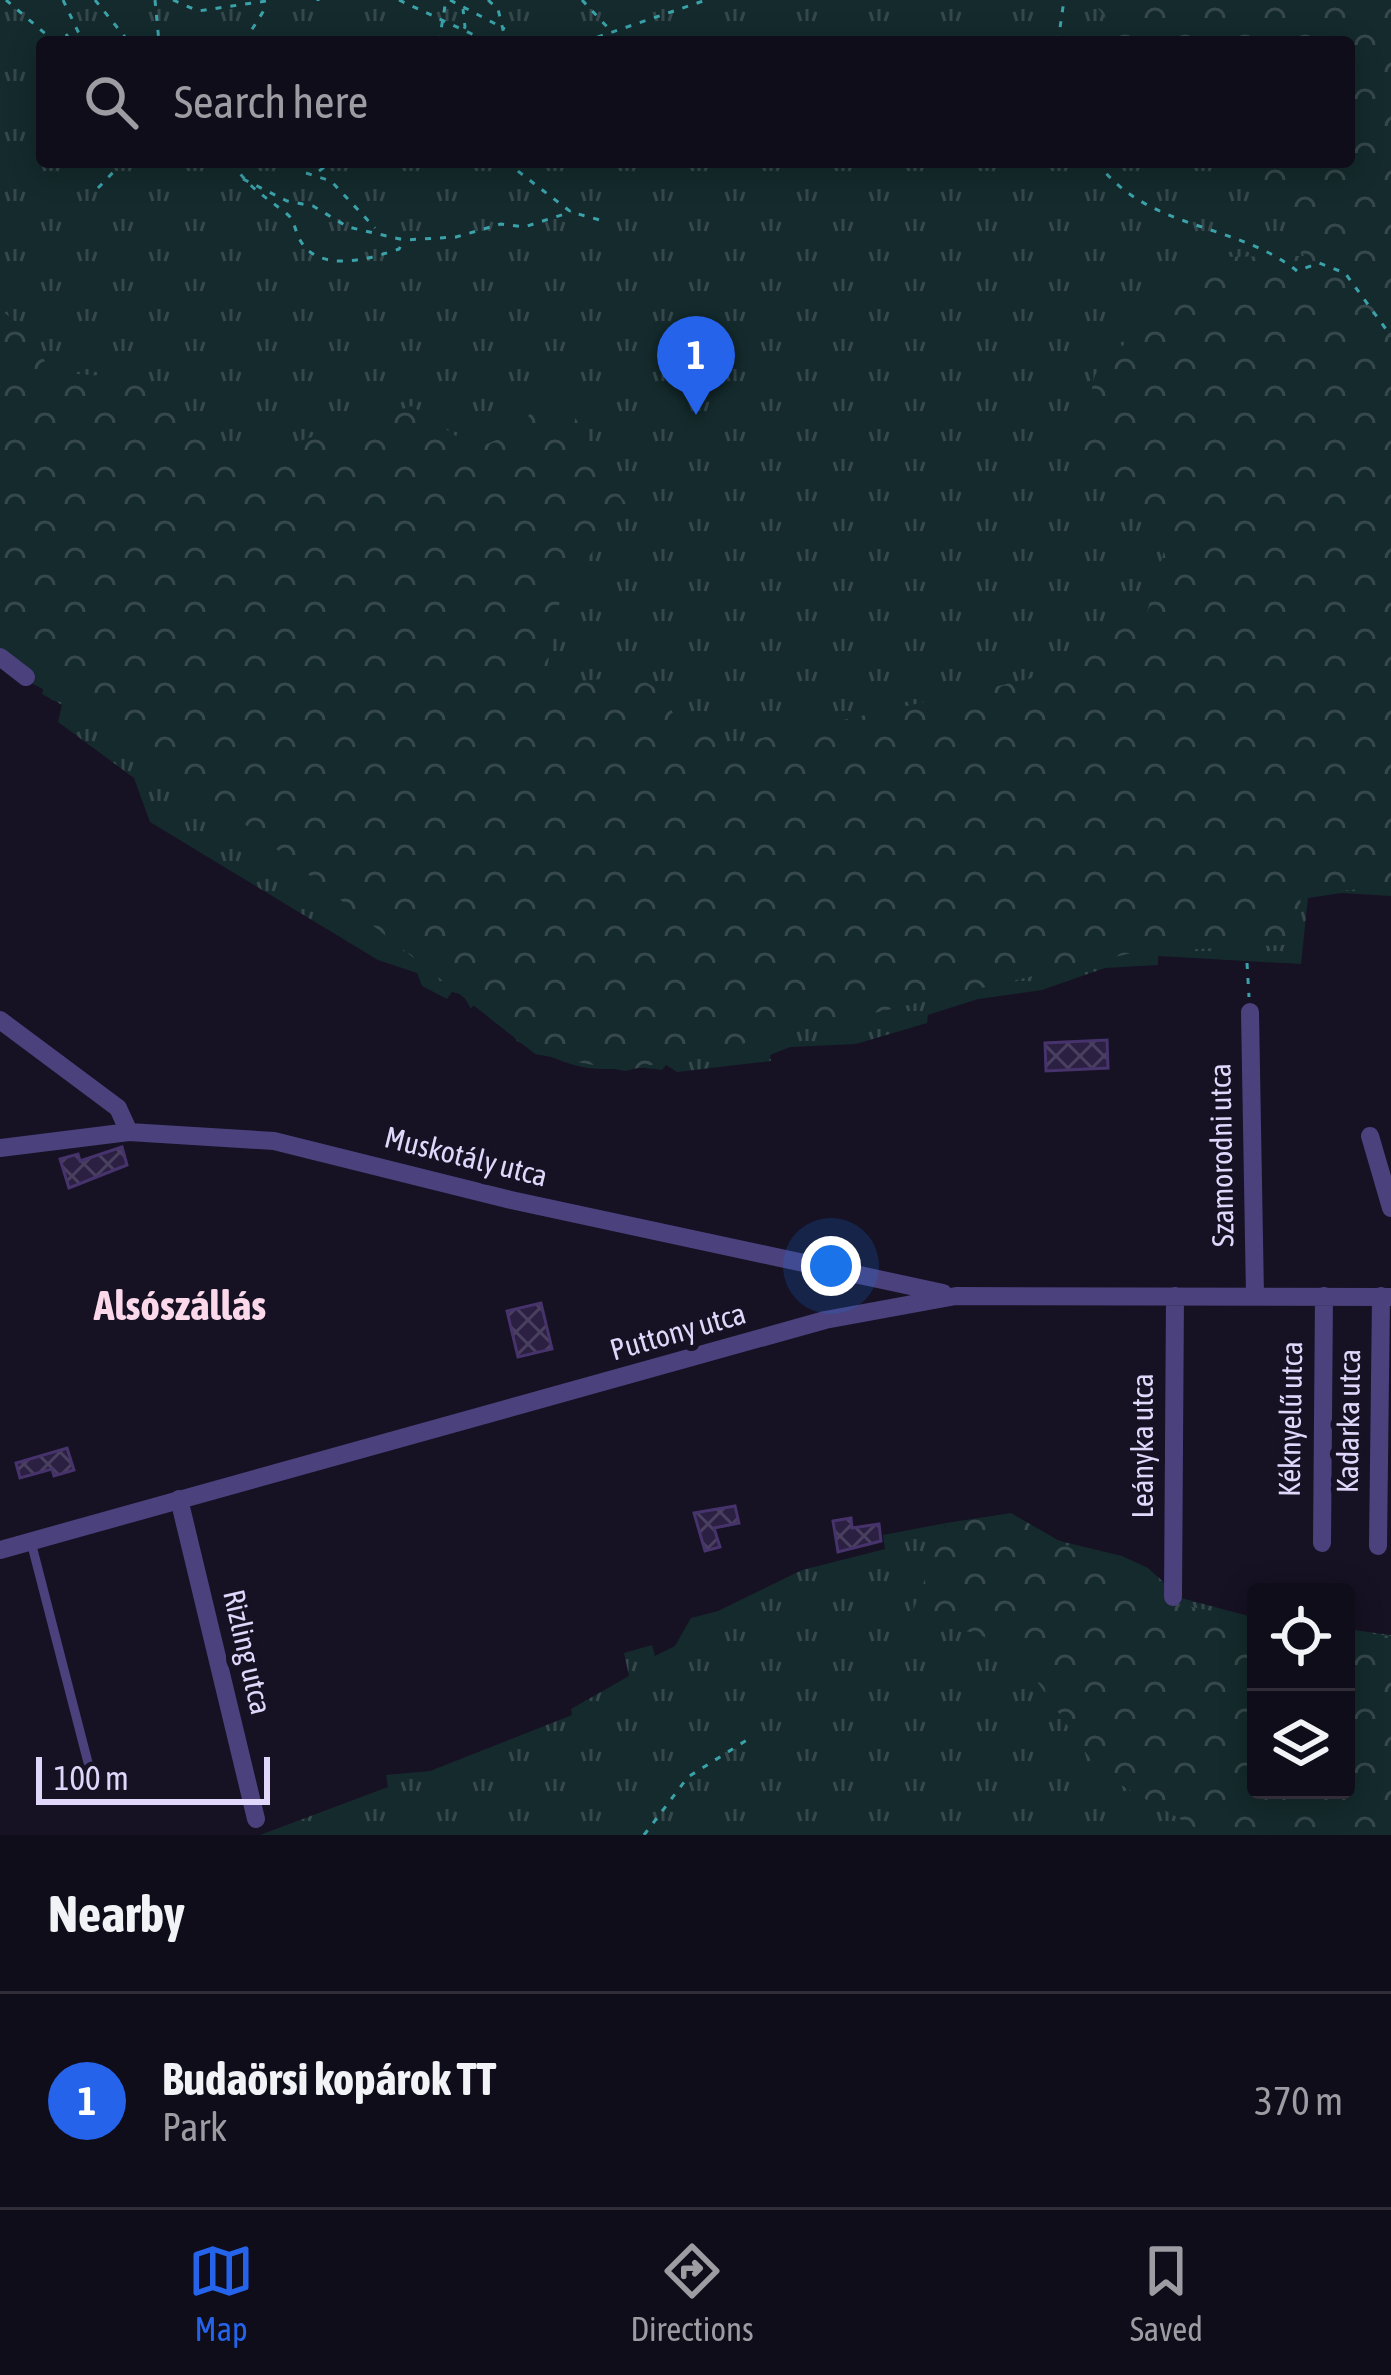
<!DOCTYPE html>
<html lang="en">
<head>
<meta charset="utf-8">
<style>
  :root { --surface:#100d1a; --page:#191623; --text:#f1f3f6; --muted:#9c9ca2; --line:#302d39; --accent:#2563eb }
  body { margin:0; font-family:"Asap Condensed",sans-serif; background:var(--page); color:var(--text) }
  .controls { position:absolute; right:36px; bottom:36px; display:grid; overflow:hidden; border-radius:12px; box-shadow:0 6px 30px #0003 }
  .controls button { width:108px; height:108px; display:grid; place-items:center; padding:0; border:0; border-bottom:3px solid var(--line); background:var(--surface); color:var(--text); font:60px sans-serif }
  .scale { position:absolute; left:36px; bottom:30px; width:234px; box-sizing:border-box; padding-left:12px; border:6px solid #e0d7fb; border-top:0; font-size:33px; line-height:42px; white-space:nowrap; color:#e0d7fb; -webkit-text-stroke:9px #161123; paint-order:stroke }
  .you { position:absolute; left:831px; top:1266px; width:42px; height:42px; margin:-30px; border:9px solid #fff; border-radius:50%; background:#1a73e8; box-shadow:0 0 0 18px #1a73e833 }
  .badge { display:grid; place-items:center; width:78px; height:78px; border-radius:50%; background:var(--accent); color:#fff; font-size:39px; font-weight:700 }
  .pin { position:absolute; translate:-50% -99px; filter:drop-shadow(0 3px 6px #0008) }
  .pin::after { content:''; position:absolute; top:63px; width:42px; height:36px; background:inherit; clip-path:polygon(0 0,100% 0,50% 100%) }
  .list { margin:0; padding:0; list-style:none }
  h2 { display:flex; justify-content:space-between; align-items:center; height:156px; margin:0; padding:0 48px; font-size:51px }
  h2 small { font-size:39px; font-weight:400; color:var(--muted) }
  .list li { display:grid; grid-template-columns:78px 1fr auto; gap:36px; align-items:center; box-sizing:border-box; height:216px; padding:0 48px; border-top:3px solid var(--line) }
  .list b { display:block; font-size:45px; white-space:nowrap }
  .list p { margin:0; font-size:39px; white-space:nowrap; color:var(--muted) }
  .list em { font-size:39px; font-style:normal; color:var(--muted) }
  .icon { flex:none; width:66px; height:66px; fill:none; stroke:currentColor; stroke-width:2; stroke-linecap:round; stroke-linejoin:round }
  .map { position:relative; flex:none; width:1391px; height:1835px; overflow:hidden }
  .search { position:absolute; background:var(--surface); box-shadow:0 6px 30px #0003; left:36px; right:36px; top:36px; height:132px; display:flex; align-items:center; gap:30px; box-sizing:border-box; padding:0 42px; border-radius:12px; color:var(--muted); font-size:45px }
  .sheet { height:372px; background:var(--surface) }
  nav { display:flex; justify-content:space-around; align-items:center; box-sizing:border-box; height:168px; border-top:3px solid var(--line); background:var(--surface); font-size:33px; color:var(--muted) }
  nav a { display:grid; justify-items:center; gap:6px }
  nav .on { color:var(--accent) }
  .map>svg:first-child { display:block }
  .grass { fill:url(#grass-tufts); fill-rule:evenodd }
  .forest { fill:url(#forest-crowns) }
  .building { fill:url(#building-cross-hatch); stroke:#46336c; stroke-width:3 }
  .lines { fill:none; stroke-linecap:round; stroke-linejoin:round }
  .path { stroke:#3ba2aa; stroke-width:3; stroke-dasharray:6 9; stroke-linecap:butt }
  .service { stroke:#4b417d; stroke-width:9 }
  .minor { stroke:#4b417d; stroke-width:18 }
  .labels { text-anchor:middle; stroke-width:12; stroke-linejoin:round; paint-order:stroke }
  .street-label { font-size:30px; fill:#e0d7fb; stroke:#161123 }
  .district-label { font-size:42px; font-weight:bold; fill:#fbd9ea; stroke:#161123 }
</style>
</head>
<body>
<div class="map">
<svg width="1391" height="1835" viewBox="0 0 1391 1835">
  <defs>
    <pattern id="grass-tufts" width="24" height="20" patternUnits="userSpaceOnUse" patternTransform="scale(3)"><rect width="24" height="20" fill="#142a2c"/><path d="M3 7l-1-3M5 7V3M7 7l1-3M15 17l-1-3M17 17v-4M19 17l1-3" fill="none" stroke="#36484c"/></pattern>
    <pattern id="forest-crowns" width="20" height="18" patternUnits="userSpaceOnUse" patternTransform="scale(3)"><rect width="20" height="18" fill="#142a2c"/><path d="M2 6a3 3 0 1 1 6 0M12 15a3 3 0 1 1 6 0" fill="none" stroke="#36484c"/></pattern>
    <pattern id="building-cross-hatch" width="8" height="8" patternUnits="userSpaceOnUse" patternTransform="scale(3)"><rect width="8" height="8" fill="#2b1f42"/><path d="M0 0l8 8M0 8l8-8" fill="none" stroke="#493f5e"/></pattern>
  </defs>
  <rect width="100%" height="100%" fill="#161123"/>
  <!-- grass -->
  <path class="grass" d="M 0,0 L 1391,0 L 1391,896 L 1342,893 L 1308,898 L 1301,964 L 1158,956 L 1158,965 L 1105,968 L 1042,990 L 978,999 L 928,1015 L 927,1023 L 856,1044 L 790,1047 L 770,1055 L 771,1061 L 677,1072 L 666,1065 L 662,1070 C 640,1066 624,1069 602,1069 C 571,1069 544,1053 516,1041 L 514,1031 L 475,1003 L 471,1009 L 463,995 L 452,992 L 447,999 L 422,986 L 417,973 L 378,960 L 150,822 L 134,778 L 58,722 L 62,705 L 42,694 L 43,689 L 0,668 ZM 42,42 L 1349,42 L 1349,162 L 42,162 Z
    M 946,1523 L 944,1527 L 1039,1536 L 1122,1556 L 1148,1568 L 1181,1598 L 1256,1618 L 1256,1790 L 1346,1790 L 1346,1629 L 1391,1635 L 1391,1835 L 260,1835 L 388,1787 L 386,1775 L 430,1771 L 572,1715 L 571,1709 L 629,1676 L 624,1653 L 652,1645 L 655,1656 L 675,1646 L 691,1618 L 718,1611 L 802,1570 L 885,1549 L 883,1535 Z"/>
  <!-- forest -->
  <path class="forest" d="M 1092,0 L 1391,0 L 1391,886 L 1300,895 L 1303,944 L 1136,952 L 625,1071 L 535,1054 L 0,630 L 0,309 L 24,329 L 52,372 L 129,378 L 225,452 L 244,458 L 412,406 L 475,449 L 501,438 L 557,392 C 586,427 598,468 627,504 L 561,595 L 546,673 L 579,681 L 636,676 L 662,692 L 676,719 L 725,746 L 1029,679 L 1146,616 L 1170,529 L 1077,455 L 1095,375 L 1206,257 L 1304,256 L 1251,162 L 1349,162 L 1349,42 L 1123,42 Z
    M 1011,1513 L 1163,1601 L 1256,1620 L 1256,1790 L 1346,1790 L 1346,1631 L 1391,1636 L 1391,1824 L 1362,1835 L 1208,1835 L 1100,1773 L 1021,1658 L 979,1634 L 910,1619 L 946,1523 Z"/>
  <!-- building -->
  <path class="building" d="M 1107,1040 L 1108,1068 L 1046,1071 L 1045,1043 Z
    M 122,1147 L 127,1165 L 69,1188 L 60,1159 L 78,1154 L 80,1161 Z
    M 541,1303 L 552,1349 L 518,1357 L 507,1311 Z
    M 67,1448 L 74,1470 L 54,1476 L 52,1469 L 20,1478 L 16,1463 Z
    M 735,1506 L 739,1523 L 714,1528 L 720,1547 L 705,1551 L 694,1513 Z
    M 851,1518 L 852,1528 L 879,1524 L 881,1541 L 838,1552 L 833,1521 Z"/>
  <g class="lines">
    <!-- path -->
    <path class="path" d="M 6,0 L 55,42
      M 63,0 L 83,42
      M 95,0 L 129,42
      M 155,0 L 159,42
      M 173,0 L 198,11 L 273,0
      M 399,0 L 489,42
      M 450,0 L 505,29
      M 488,0 L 498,9 L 506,42
      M 582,0 L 611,31
      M 318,1 L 318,0
      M 66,34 L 71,42
      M 244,42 L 268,4
      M 439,42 L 446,0
      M 457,42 L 465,27 L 463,9
      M 583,42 L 706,0
      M 1058,42 L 1064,0
      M 232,162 C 248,188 265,196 287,214 C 295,220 295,232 300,240 C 319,274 370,259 399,249 L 404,240
      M 348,162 L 349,163
      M 506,162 L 571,212 L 600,220
      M 1097,162 C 1147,231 1236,222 1297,271 L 1319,263 L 1345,273 L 1391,336
      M 319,171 L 332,162
      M 306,173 L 331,181 L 375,228
      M 243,179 L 287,201 L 313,206 L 348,227 L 404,240 L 456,237 L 501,224 L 524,227 L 571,212
      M 98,188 L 123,162
      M 1247,963 L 1249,997
      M 644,1835 L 688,1777 L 750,1738"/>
    <!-- service -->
    <path class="service" d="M 31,1542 L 92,1778"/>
    <!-- minor -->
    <path class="minor" d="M 0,657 L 26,677
      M 1250,1012 L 1255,1296
      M 0,1020 L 118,1108 L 129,1132
      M 1370,1136 L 1391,1208
      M 0,1148 L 129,1132 L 274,1141 L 511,1200 L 943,1293
      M 179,1499 L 256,1819
      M 1322,1543 L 1324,1296
      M 1378,1546 L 1381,1296
      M 0,1550 L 825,1320 L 956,1296 L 1391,1297
      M 1173,1597 L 1175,1296"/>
  </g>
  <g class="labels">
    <!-- street labels -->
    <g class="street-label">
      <text transform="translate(1222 1155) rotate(-91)" y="10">Szamorodni utca</text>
      <text transform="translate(466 1157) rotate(14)" y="10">Muskotály utca</text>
      <text transform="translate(678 1332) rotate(-16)" y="10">Puttony utca</text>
      <text transform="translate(1291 1419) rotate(-89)" y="10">Kéknyelű utca</text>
      <text transform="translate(1349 1421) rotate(-89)" y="10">Kadarka utca</text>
      <text transform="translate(1143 1446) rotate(-90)" y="10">Leányka utca</text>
      <text transform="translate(247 1652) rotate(77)" y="10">Rizling utca</text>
    </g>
    <!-- district labels -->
    <g class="district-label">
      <text x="180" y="1320">Alsószállás</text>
    </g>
  </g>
</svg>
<div class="controls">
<button><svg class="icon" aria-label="locate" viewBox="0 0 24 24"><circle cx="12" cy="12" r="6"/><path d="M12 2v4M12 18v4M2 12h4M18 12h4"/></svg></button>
<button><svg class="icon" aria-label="layers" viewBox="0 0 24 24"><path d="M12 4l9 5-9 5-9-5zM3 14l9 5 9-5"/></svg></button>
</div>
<div class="scale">100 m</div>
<div class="you"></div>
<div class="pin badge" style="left:696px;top:415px">1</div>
<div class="search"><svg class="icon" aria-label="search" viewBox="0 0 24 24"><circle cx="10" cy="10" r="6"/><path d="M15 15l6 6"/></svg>Search here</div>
</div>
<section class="sheet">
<h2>Nearby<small></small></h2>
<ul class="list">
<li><span class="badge">1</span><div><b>Budaörsi kopárok TT</b><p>Park</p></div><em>370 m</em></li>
</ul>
</section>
<nav>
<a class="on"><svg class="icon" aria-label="map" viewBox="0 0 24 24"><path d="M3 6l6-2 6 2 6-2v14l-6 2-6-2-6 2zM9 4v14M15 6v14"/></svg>Map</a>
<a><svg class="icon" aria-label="directions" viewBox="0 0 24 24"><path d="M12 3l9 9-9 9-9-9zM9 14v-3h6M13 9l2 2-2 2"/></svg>Directions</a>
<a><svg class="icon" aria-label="saved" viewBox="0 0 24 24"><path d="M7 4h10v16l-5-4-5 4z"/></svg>Saved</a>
</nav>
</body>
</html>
